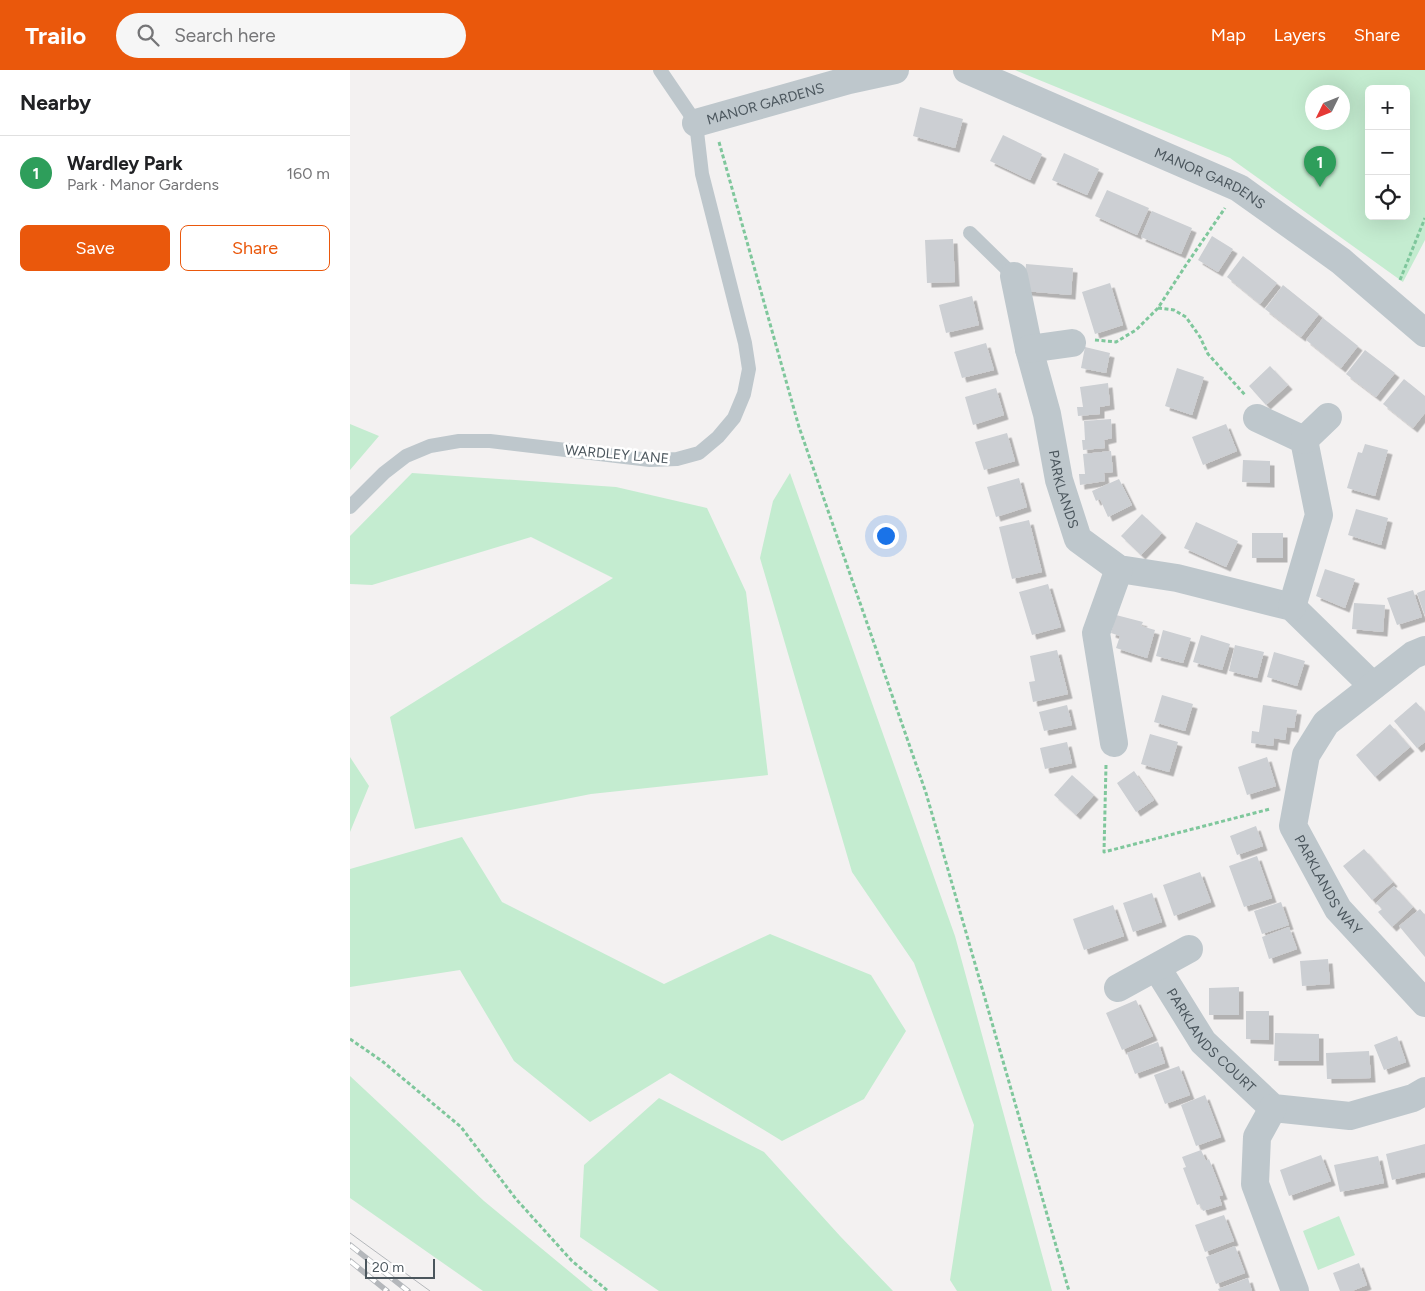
<!DOCTYPE html>
<html lang="en">
<head>
<meta charset="utf-8">
<style>
  :root { --surface:#fff; --page:#f6f6f6; --text:#202124; --muted:#757577; --line:#e0e0e0; --accent:#ea580c }
  body { margin:0; font-family:Figtree,sans-serif; background:var(--page); color:var(--text) }
  .controls { position:absolute; right:15px; top:15px; display:grid; overflow:hidden; border-radius:8px; box-shadow:0 5px 20px #0002 }
  .controls button { width:45px; height:45px; display:grid; place-items:center; padding:0; border:0; border-bottom:1px solid var(--line); background:var(--surface); color:var(--text); font:25px sans-serif }
  .compass { position:absolute; left:955px; top:15px; width:45px; height:45px; border-radius:50%; background:var(--surface); box-shadow:0 5px 20px #0002; rotate:227deg }
  .scale { position:absolute; left:15px; bottom:12px; width:70px; box-sizing:border-box; padding-left:5px; border:2px solid #4b565d; border-top:0; font-size:14px; line-height:18px; white-space:nowrap; color:#4b565d; -webkit-text-stroke:4px #fff; paint-order:stroke }
  .you { position:absolute; left:535px; top:465px; width:18px; height:18px; margin:-12px; border:4px solid #fff; border-radius:50%; background:#1a73e8; box-shadow:0 0 0 8px #1a73e833 }
  .badge { display:grid; place-items:center; width:32px; height:32px; border-radius:50%; background:var(--accent); color:#fff; font-size:16px; font-weight:700 }
  .pin { position:absolute; translate:-50% -41px; filter:drop-shadow(0 1px 2px #0008) }
  .pin::after { content:''; position:absolute; top:26px; width:18px; height:15px; background:inherit; clip-path:polygon(0 0,100% 0,50% 100%) }
  .list { margin:0; padding:0; list-style:none }
  h2 { display:flex; justify-content:space-between; align-items:center; height:65px; margin:0; padding:0 20px; font-size:21px }
  h2 small { font-size:16px; font-weight:400; color:var(--muted) }
  .list li { display:grid; grid-template-columns:32px 1fr auto; gap:15px; align-items:center; box-sizing:border-box; height:75px; padding:0 20px; border-top:1px solid var(--line) }
  .list b { display:block; font-size:19px; white-space:nowrap }
  .list p { margin:0; font-size:16px; white-space:nowrap; color:var(--muted) }
  .list em { font-size:16px; font-style:normal; color:var(--muted) }
  .actions { display:flex; gap:10px; padding:15px 20px }
  .actions a { flex:1; padding:11px 0; border:1px solid var(--accent); border-radius:8px; text-align:center; font-size:18px; color:var(--accent) }
  .actions .main { background:var(--accent); color:#fff }
  .icon { flex:none; width:28px; height:28px; fill:none; stroke:currentColor; stroke-width:2; stroke-linecap:round; stroke-linejoin:round }
  .map { position:relative; flex:none; width:1075px; height:1221px; overflow:hidden }
  header { display:flex; align-items:center; gap:30px; box-sizing:border-box; height:70px; padding:0 25px; background:var(--accent); color:#fff }
  header strong { font-size:24px }
  nav { display:flex; gap:28px; margin-inline-start:auto; font-size:18px }
  .search { width:350px; height:45px; background:var(--page); display:flex; align-items:center; gap:12px; box-sizing:border-box; padding:0 18px; border-radius:28px; color:var(--muted); font-size:19px }
  main { display:flex }
  aside { flex:1; background:var(--surface) }
  .map>svg:first-child { display:block }
  .green { fill:#c4ecd0; fill-rule:evenodd }
  .building { fill:#cccfd3; filter:url(#shadow) }
  .lines { fill:none; stroke-linecap:round; stroke-linejoin:round }
  .path { stroke:#7fc79c; stroke-width:3; stroke-dasharray:4 2.5; stroke-linecap:butt }
  .lane { stroke:#bec7cc; stroke-width:14 }
  .street { stroke:#bec7cc; stroke-width:28 }
  .tram { stroke:#b4b7bb; stroke-width:1 }
  .rail-casing { stroke:#b4b7bb; stroke-width:5.5 }
  .rail { stroke:#fff; stroke-width:4; stroke-dasharray:11; stroke-linecap:butt }
  .labels { text-anchor:middle; stroke-width:5; stroke-linejoin:round; paint-order:stroke }
  .street-label { font-size:14px; fill:#4b565d; stroke:#fff }
</style>
</head>
<body>
<header>
<strong>Trailo</strong>
<div class="search"><svg class="icon" aria-label="search" viewBox="0 0 24 24"><circle cx="10" cy="10" r="6"/><path d="M15 15l6 6"/></svg>Search here</div>
<nav><a>Map</a><a>Layers</a><a>Share</a></nav>
</header>
<main>
<aside>
<h2>Nearby<small></small></h2>
<ul class="list">
<li><span class="badge" style="background:#2e9e5b">1</span><div><b>Wardley Park</b><p>Park · Manor Gardens</p></div><em>160 m</em></li>
</ul>
<div class="actions"><a class="main">Save</a><a>Share</a></div>
</aside>
<div class="map">
<svg width="1075" height="1221" viewBox="0 0 1075 1221">
  <defs>
    <filter id="shadow"><feDropShadow dx="4.5" dy="4.5" stdDeviation="0" flood-color="#0004"/></filter>
  </defs>
  <rect width="100%" height="100%" fill="#f3f1f1"/>
  <!-- green -->
  <path class="green" d="M 665,0 L 1075,0 L 1075,170 L 1053,212 L 880,88 ZM 1019,19 L 1056,19 L 1056,146 L 1019,146 ZM 962,22 L 992,22 L 992,52 L 962,52 Z
    M 0,354 L 29,366 L 0,400 Z
    M 62,403 L 266,417 L 357,438 L 396,522 L 418,705 L 241,724 L 65,759 L 40,647 L 263,508 L 181,467 L 22,515 L 0,514 L 0,466 Z
    M 440,403 L 605,866 L 702,1221 L 607,1221 L 600,1210 L 624,1055 L 564,893 L 502,802 L 410,488 L 423,431 Z
    M 0,687 L 19,716 L 0,762 Z
    M 112,767 L 152,832 L 314,914 L 420,864 L 521,905 L 556,961 L 514,1029 L 432,1071 L 320,1003 L 240,1052 L 164,991 L 110,900 L 0,917 L 0,799 Z
    M 0,1006 L 134,1131 L 243,1221 L 133,1221 L 0,1128 Z
    M 309,1028 L 414,1082 L 490,1166 L 543,1221 L 309,1221 L 230,1167 L 234,1095 Z
    M 989,1146 L 1005,1185 L 968,1200 L 953,1161 Z"/>
  <!-- building -->
  <path class="building" d="M 570,37 L 613,49 L 605,78 L 563,66 Z
    M 653,65 L 692,84 L 680,110 L 640,91 Z
    M 714,83 L 749,99 L 737,125 L 702,110 Z
    M 757,120 L 799,138 L 787,165 L 745,146 Z
    M 802,141 L 842,158 L 831,184 L 791,167 Z
    M 862,166 L 883,179 L 868,202 L 848,190 Z
    M 603,169 L 605,212 L 577,213 L 575,170 Z
    M 893,186 L 927,213 L 910,234 L 877,207 Z
    M 676,194 L 723,198 L 721,225 L 674,221 Z
    M 760,213 L 773,255 L 745,264 L 732,222 Z
    M 933,215 L 969,244 L 951,267 L 915,239 Z
    M 622,226 L 629,255 L 596,263 L 589,235 Z
    M 973,248 L 1008,276 L 991,298 L 956,270 Z
    M 636,273 L 644,300 L 612,308 L 604,282 Z
    M 735,277 L 760,283 L 756,303 L 731,298 Z
    M 1015,280 L 1045,303 L 1026,327 L 996,304 Z
    M 920,296 L 938,315 L 916,335 L 899,316 Z
    M 827,298 L 854,307 L 842,345 L 815,336 Z
    M 1054,309 L 1075,326 L 1075,343 L 1063,358 L 1033,334 Z
    M 758,313 L 760,335 L 750,337 L 750,344 L 728,346 L 727,337 L 733,337 L 730,317 Z
    M 646,318 L 654,345 L 623,355 L 615,327 Z
    M 761,349 L 762,368 L 754,370 L 755,378 L 733,380 L 732,370 L 735,370 L 734,351 Z
    M 876,354 L 887,381 L 853,395 L 842,367 Z
    M 657,363 L 665,391 L 634,400 L 625,372 Z
    M 1015,374 L 1038,380 L 1025,426 L 997,418 L 1008,382 L 1012,383 Z
    M 761,381 L 763,402 L 754,403 L 755,411 L 730,415 L 729,404 L 735,404 L 733,384 Z
    M 893,390 L 920,391 L 920,413 L 892,412 Z
    M 669,408 L 677,437 L 646,447 L 637,417 Z
    M 769,409 L 782,435 L 758,447 L 750,429 L 746,431 L 742,421 Z
    M 1006,439 L 1038,448 L 1031,475 L 998,465 Z
    M 792,444 L 812,463 L 791,485 L 771,466 Z
    M 679,450 L 692,502 L 662,509 L 649,457 Z
    M 846,452 L 888,471 L 876,497 L 834,478 Z
    M 902,463 L 933,463 L 933,488 L 902,488 Z
    M 975,499 L 1005,509 L 995,538 L 966,526 Z
    M 698,514 L 711,557 L 682,565 L 669,522 Z
    M 1063,520 L 1072,547 L 1047,555 L 1037,528 Z
    M 1075,520 L 1075,546 L 1067,523 Z
    M 1004,533 L 1035,535 L 1033,562 L 1002,559 Z
    M 766,545 L 793,552 L 791,556 L 805,560 L 797,588 L 766,578 L 770,566 L 761,563 Z
    M 813,560 L 841,568 L 833,593 L 806,586 Z
    M 851,565 L 880,574 L 872,600 L 843,592 Z
    M 885,575 L 914,582 L 907,608 L 879,601 Z
    M 707,580 L 718,624 L 683,632 L 679,612 L 685,611 L 680,586 Z
    M 924,582 L 955,591 L 947,616 L 917,607 Z
    M 812,625 L 843,634 L 835,661 L 804,652 Z
    M 1066,632 L 1075,642 L 1075,672 L 1067,678 L 1044,651 Z
    M 717,635 L 722,655 L 694,661 L 689,642 Z
    M 913,635 L 947,640 L 944,658 L 937,657 L 935,670 L 924,668 L 923,676 L 901,673 L 902,661 L 909,662 Z
    M 1040,654 L 1060,677 L 1025,707 L 1006,685 Z
    M 800,664 L 828,672 L 819,702 L 791,694 Z
    M 717,672 L 722,693 L 695,699 L 690,678 Z
    M 917,687 L 926,716 L 897,725 L 888,697 Z
    M 784,701 L 804,730 L 786,742 L 767,713 Z
    M 722,705 L 744,725 L 726,745 L 704,725 Z
    M 906,756 L 913,776 L 887,785 L 880,766 Z
    M 1014,779 L 1043,812 L 1022,830 L 993,796 Z
    M 907,786 L 922,828 L 894,837 L 879,796 Z
    M 850,802 L 861,832 L 824,846 L 813,815 Z
    M 1044,816 L 1063,837 L 1042,857 L 1028,842 L 1032,839 L 1026,833 Z
    M 802,823 L 812,852 L 783,862 L 773,833 Z
    M 931,832 L 939,855 L 912,864 L 904,841 Z
    M 763,835 L 774,866 L 734,880 L 723,849 Z
    M 1070,839 L 1075,845 L 1075,887 L 1049,856 Z
    M 939,857 L 947,879 L 919,889 L 912,867 Z
    M 978,889 L 980,914 L 952,916 L 950,891 Z
    M 889,917 L 889,945 L 859,945 L 859,918 Z
    M 786,930 L 803,966 L 772,980 L 756,943 Z
    M 896,941 L 919,941 L 919,970 L 896,969 Z
    M 925,963 L 969,964 L 969,991 L 924,991 Z
    M 1047,966 L 1056,992 L 1034,1000 L 1024,975 Z
    M 808,972 L 815,993 L 785,1004 L 777,983 Z
    M 1019,981 L 1021,1008 L 977,1009 L 976,983 Z
    M 829,996 L 840,1025 L 815,1034 L 804,1005 Z
    M 855,1025 L 871,1067 L 846,1076 L 831,1035 Z
    M 1075,1074 L 1075,1102 L 1042,1110 L 1036,1084 Z
    M 851,1080 L 856,1091 L 859,1089 L 873,1125 L 869,1126 L 872,1135 L 853,1141 L 850,1134 L 847,1135 L 833,1098 L 836,1097 L 832,1087 Z
    M 971,1085 L 981,1111 L 939,1126 L 930,1100 Z
    M 1028,1086 L 1034,1113 L 990,1122 L 984,1095 Z
    M 874,1145 L 884,1171 L 855,1182 L 845,1155 Z
    M 885,1176 L 895,1203 L 866,1214 L 856,1187 Z
    M 1009,1193 L 1017,1215 L 1002,1221 L 990,1221 L 983,1203 Z
    M 898,1208 L 902,1221 L 869,1221 L 868,1219 Z"/>
  <g class="lines">
    <!-- path -->
    <path class="path" d="M 369,72 L 449,357 L 576,723 L 719,1221
      M 1050,210 L 1075,148
      M 808,238 L 824,240 L 836,247 L 850,267 L 858,284 L 896,326
      M 745,270 L 766,272 L 786,260 L 808,238 L 836,195 L 875,138
      M 756,695 L 754,782 L 920,739
      M 0,969 L 32,991 L 111,1057 L 166,1129 L 222,1191 L 258,1221"/>
    <!-- lane -->
    <path class="lane" d="M 620,163 L 664,206
      M 0,437 L 34,403 L 56,386 L 80,376 L 109,371 L 140,371 L 300,390 L 327,389 L 349,383 L 368,367 L 384,348 L 394,324 L 399,299 L 395,273 L 352,104 L 346,53 L 310,0"/>
    <!-- street -->
    <g class="street">
      <path id="s1" d="M 617,0 L 889,118 L 991,191 L 1075,263"/>
      <path id="s2" d="M 346,53 L 499,10 L 545,0"/>
      <path id="s3" d="M 664,206 L 679,279 L 697,344 L 709,410 L 728,469 L 769,499 L 827,508 L 942,537 L 1023,616"/>
      <path d="M 679,279 L 722,273"/>
      <path d="M 907,348 L 954,370 L 969,445 L 942,537"/>
      <path d="M 954,370 L 978,347"/>
      <path id="s4" d="M 1075,580 L 1063,585 L 976,653 L 956,685 L 943,756 L 988,839 L 1075,933"/>
      <path d="M 764,673 L 746,563 L 769,499"/>
      <path id="s5" d="M 807,898 L 853,972 L 923,1038 L 1000,1046 L 1063,1028 L 1075,1021"/>
      <path d="M 768,918 L 839,879"/>
      <path d="M 923,1038 L 907,1067 L 905,1114 L 945,1221"/>
    </g>
    <!-- tram -->
    <path class="tram" d="M 0,1163 L 80,1221"/>
    <defs>
      <path id="rail" d="M 0,1175 L 58,1221
        M 0,1191 L 37,1221"/>
    </defs>
    <!-- rail casing -->
    <use href="#rail" class="rail-casing"/>
    <!-- rail -->
    <use href="#rail" class="rail"/>
  </g>
  <g class="labels">
    <!-- street labels -->
    <g class="street-label">
      <text dy="5" stroke="none"><textPath href="#s2" startOffset="72">MANOR GARDENS</textPath></text>
      <text dy="5" stroke="none"><textPath href="#s1" startOffset="266">MANOR GARDENS</textPath></text>
      <text transform="translate(267 384) rotate(5)" y="5">WARDLEY LANE</text>
      <text dy="5" stroke="none"><textPath href="#s3" startOffset="219">PARKLANDS</textPath></text>
      <text dy="5" stroke="none"><textPath href="#s4" startOffset="302">PARKLANDS WAY</textPath></text>
      <text dy="5" stroke="none"><textPath href="#s5" startOffset="91">PARKLANDS COURT</textPath></text>
    </g>
  </g>
</svg>
<div class="controls">
<button>+</button>
<button>−</button>
<button><svg class="icon" aria-label="locate" viewBox="0 0 24 24"><circle cx="12" cy="12" r="6"/><path d="M12 2v4M12 18v4M2 12h4M18 12h4"/></svg></button>
</div>
<svg class="compass" viewBox="-18 -18 36 36"><path d="M0-13l5 13h-10z" fill="#e53935"/><path d="M0 13l5-13h-10z" fill="#757577"/></svg>
<div class="scale">20 m</div>
<div class="you"></div>
<div class="pin badge" style="left:970px;top:117px;background:#2e9e5b">1</div>
</div>
</main>
</body>
</html>
